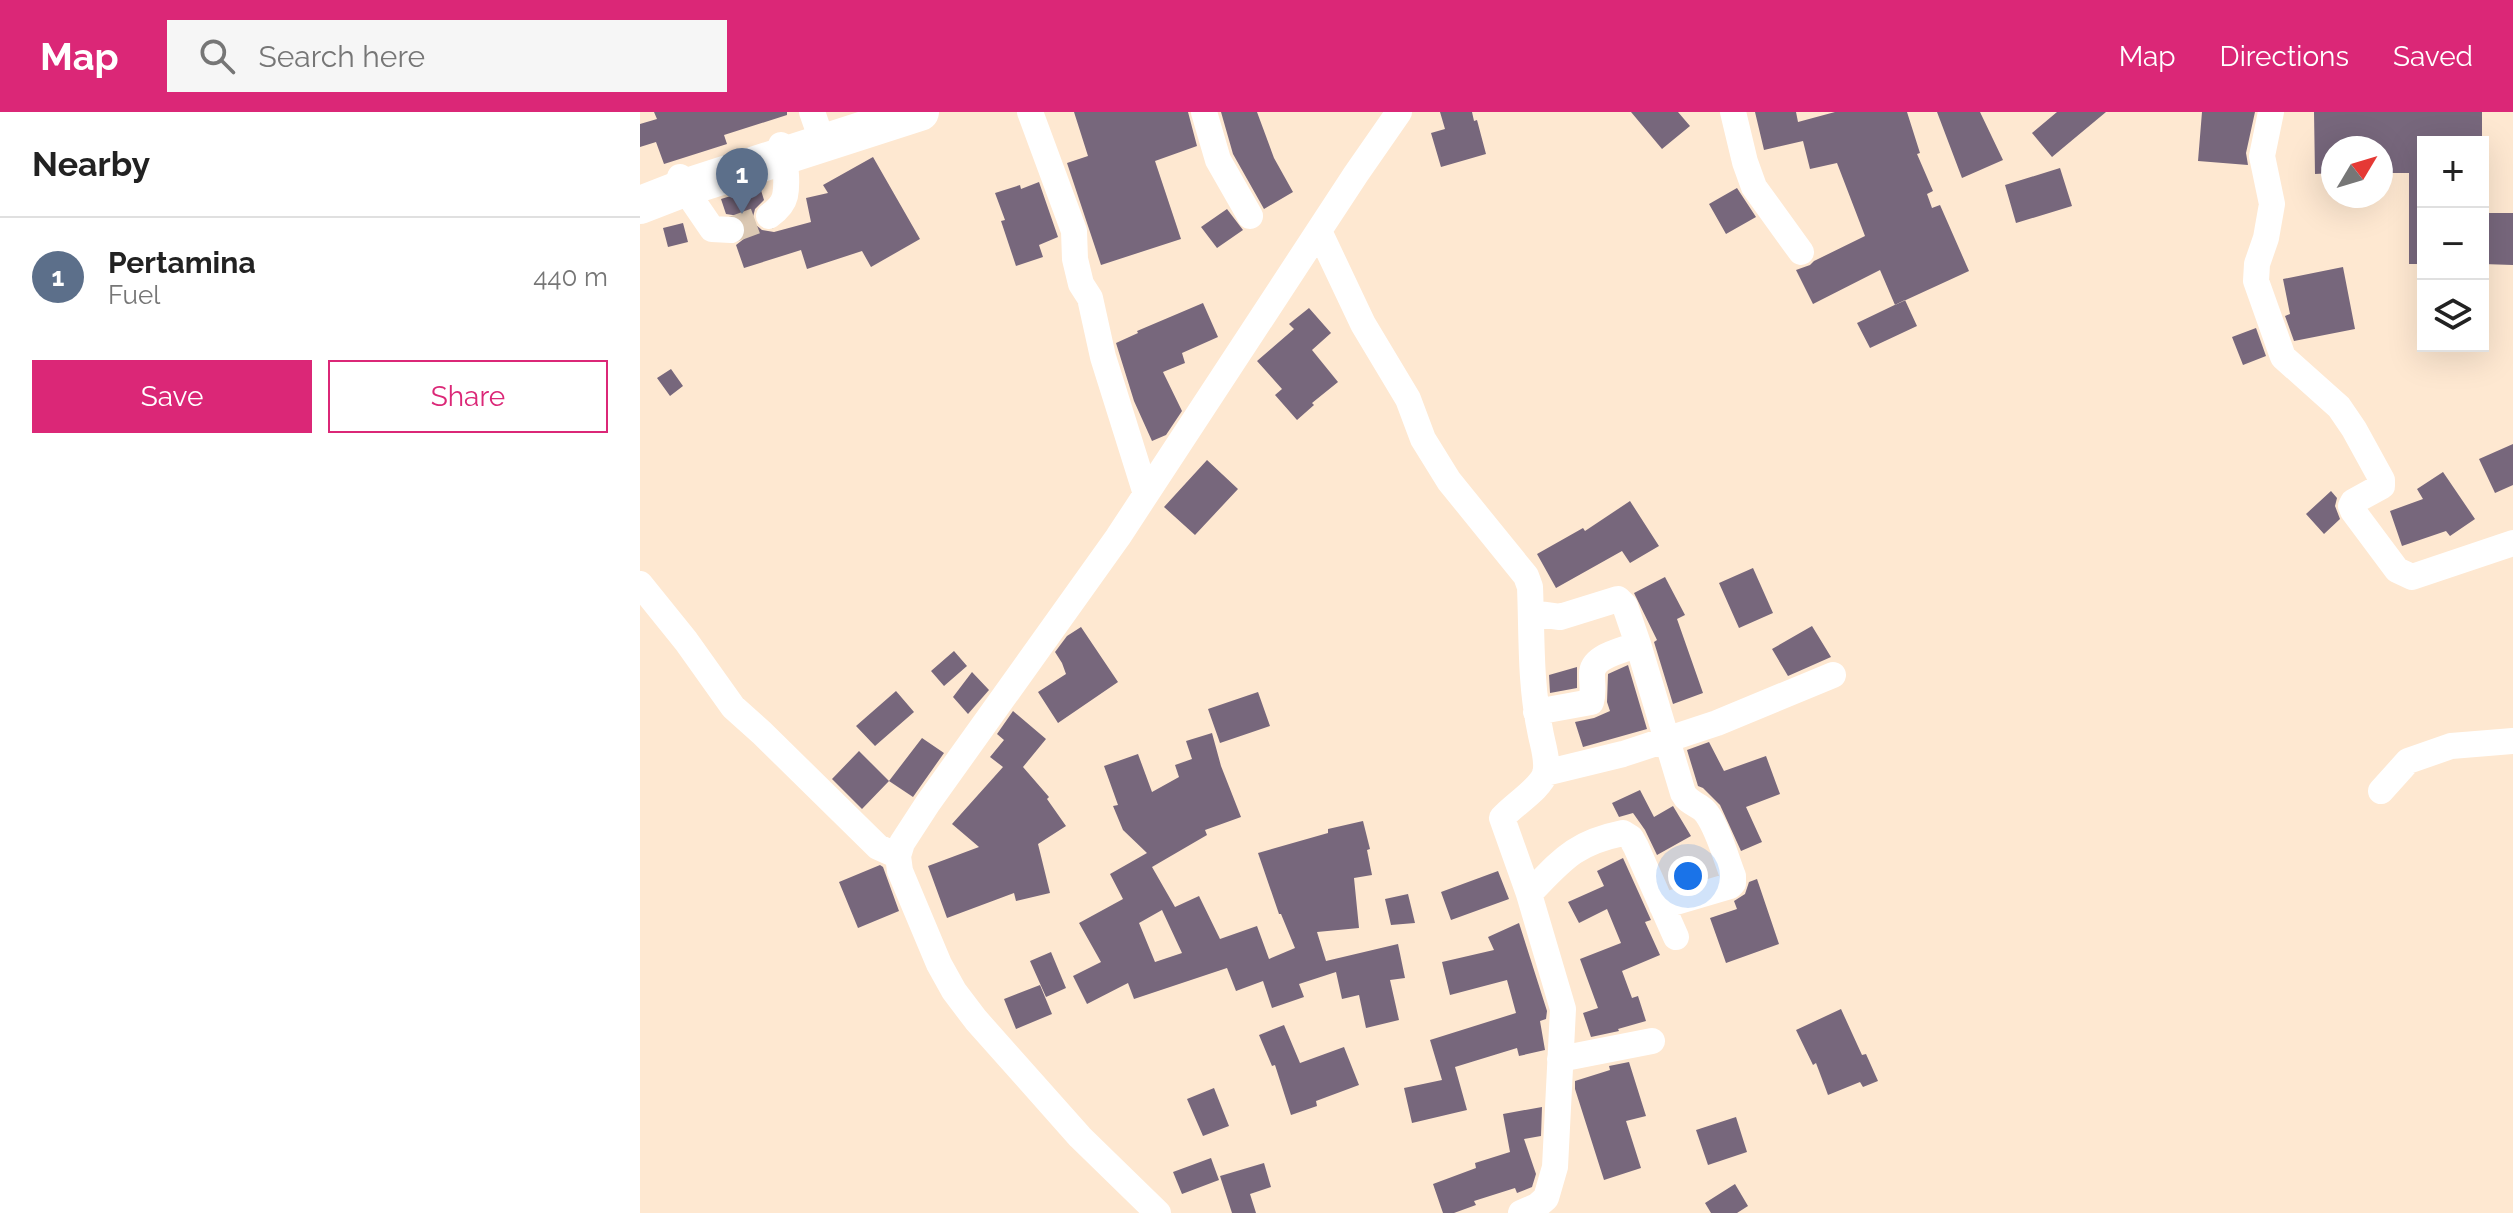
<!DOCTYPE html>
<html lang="en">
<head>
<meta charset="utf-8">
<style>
  :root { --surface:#fff; --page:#f6f6f6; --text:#222; --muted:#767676; --line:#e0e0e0; --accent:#db2777 }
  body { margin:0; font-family:Raleway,sans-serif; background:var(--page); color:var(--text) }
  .controls { position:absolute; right:24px; top:24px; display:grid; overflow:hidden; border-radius:0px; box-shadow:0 8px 32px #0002 }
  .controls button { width:72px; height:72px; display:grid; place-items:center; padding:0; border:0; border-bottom:2px solid var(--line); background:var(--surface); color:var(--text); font:40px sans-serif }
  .compass { position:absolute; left:1681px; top:24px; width:72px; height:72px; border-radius:50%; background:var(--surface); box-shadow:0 8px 32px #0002; rotate:52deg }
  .you { position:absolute; left:1048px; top:764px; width:28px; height:28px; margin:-20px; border:6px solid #fff; border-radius:50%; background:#1a73e8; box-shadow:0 0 0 12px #1a73e833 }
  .badge { display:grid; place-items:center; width:52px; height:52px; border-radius:50%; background:var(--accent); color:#fff; font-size:26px; font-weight:700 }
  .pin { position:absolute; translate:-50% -66px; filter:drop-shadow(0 2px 4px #0008) }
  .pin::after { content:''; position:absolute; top:42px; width:28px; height:24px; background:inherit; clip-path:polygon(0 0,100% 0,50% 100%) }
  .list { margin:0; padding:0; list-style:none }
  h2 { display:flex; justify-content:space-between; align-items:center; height:104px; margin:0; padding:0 32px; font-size:34px }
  h2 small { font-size:26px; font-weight:400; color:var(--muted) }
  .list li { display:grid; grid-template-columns:52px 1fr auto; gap:24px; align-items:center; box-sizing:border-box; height:120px; padding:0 32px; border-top:2px solid var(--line) }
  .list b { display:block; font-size:30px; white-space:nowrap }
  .list p { margin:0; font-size:26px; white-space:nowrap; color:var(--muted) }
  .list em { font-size:26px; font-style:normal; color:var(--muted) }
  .actions { display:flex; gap:16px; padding:24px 32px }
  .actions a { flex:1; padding:18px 0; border:2px solid var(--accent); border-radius:0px; text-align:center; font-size:28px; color:var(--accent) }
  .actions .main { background:var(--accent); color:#fff }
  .icon { flex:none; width:44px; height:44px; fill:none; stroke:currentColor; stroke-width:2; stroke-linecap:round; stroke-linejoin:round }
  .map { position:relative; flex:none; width:1873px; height:1101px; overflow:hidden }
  header { display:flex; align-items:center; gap:48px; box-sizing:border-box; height:112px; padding:0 40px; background:var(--accent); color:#fff }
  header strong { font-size:38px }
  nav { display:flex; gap:44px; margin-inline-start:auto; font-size:28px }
  .search { width:560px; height:72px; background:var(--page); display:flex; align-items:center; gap:20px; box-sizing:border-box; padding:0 28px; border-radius:0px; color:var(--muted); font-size:30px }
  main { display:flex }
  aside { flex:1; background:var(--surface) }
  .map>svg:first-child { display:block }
  .building { fill:#77677c; fill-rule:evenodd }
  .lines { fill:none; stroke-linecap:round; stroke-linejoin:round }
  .minor-tunnel { stroke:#dbc8b3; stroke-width:26; stroke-dasharray:26 13; stroke-linecap:butt }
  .minor { stroke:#fff; stroke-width:26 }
  .highway { stroke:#fff; stroke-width:38 }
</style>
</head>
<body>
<header>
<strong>Map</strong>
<div class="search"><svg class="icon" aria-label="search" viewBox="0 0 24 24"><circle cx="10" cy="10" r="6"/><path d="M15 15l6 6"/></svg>Search here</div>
<nav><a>Map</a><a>Directions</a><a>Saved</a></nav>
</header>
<main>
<aside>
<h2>Nearby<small></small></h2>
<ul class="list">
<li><span class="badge" style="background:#5c6f8a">1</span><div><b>Pertamina</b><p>Fuel</p></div><em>440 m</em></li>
</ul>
<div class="actions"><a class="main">Save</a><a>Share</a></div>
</aside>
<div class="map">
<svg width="1873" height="1101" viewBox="0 0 1873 1101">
  <rect width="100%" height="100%" fill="#fee8d1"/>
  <!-- building -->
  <path class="building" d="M 14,0 L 147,0 L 147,3 L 84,23 L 87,32 L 24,52 L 16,30 L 0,35 L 0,12 L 17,7 Z
    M 434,0 L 548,0 L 557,34 L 515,49 L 541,127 L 461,153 L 427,51 L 448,44 Z
    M 581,0 L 617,0 L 634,46 L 653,80 L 624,97 L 593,42 Z
    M 800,0 L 832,0 L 834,9 L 837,8 L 846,42 L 801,55 L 791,21 L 805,17 Z
    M 991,0 L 1038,0 L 1050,14 L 1022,37 Z
    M 1115,0 L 1156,0 L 1158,10 L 1195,0 L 1267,0 L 1280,41 L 1277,42 L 1293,79 L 1287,82 L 1292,96 L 1300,93 L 1329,159 L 1255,193 L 1240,158 L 1173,192 L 1156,158 L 1170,153 L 1174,149 L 1225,124 L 1197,51 L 1170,57 L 1163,29 L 1124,38 Z
    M 1297,0 L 1340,0 L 1363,48 L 1322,66 Z
    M 1417,0 L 1466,0 L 1412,45 L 1392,21 Z
    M 1562,0 L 1615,0 L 1606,41 L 1608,53 L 1558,49 Z
    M 1674,0 L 1842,0 L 1842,30 L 1783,30 L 1783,152 L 1769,152 L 1769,61 L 1741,61 L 1741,36 L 1693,36 L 1693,61 L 1675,62 Z
    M 233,45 L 280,127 L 231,155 L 222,139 L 167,157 L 161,138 L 104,156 L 96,133 L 105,126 L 106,111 L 99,104 L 86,102 L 81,87 L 120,75 L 124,88 L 115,97 L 113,105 L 116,113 L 122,118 L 134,120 L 171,110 L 166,86 L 188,81 L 183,73 Z
    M 1420,56 L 1432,94 L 1376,111 L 1365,73 Z
    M 399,70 L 418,125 L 399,133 L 403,145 L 376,154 L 361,109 L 365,108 L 355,81 L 380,73 L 381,77 Z
    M 1097,76 L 1116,105 L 1086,122 L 1069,92 Z
    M 587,97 L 603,118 L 577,136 L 561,115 Z
    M 1843,101 L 1873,101 L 1873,153 L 1843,152 Z
    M 43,111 L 48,130 L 28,135 L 23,116 Z
    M 1703,155 L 1715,217 L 1654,229 L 1645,204 L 1650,202 L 1643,167 Z
    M 1265,188 L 1277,214 L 1230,236 L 1217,211 Z
    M 563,191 L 578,225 L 542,241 L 545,251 L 523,260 L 542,299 L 526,323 L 512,329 L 494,289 L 476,231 L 498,221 L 497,219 Z
    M 669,196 L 691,221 L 672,238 L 698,270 L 672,291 L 674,293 L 657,308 L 635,283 L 642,277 L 617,249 L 654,217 L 649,212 Z
    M 1616,216 L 1626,244 L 1603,253 L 1592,225 Z
    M 31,257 L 43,274 L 30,284 L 17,266 Z
    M 1873,332 L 1873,373 L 1855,381 L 1839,347 Z
    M 567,348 L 598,377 L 555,423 L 524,395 Z
    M 1803,360 L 1835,407 L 1810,424 L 1806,419 L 1762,434 L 1750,399 L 1783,387 L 1777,377 Z
    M 1691,379 L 1697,386 L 1695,394 L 1700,407 L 1684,422 L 1666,402 Z
    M 990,389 L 1019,434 L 990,451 L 982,439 L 916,476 L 897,442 L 943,416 L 945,419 Z
    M 1113,456 L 1133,501 L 1099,516 L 1079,471 Z
    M 1025,465 L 1045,503 L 1037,507 L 1063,581 L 1033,592 L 1014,530 L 1017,528 L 994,481 Z
    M 1172,514 L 1191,545 L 1148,564 L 1132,537 Z
    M 441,515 L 478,570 L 418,611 L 398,580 L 426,562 L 422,551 L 415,540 L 427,524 Z
    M 314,539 L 327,554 L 304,574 L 291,559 Z
    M 988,553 L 1007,617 L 943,635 L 935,610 L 954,606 L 970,599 L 967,590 L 968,562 Z
    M 937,555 L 937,576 L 910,581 L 909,563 Z
    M 332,560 L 349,578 L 328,602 L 313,585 Z
    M 256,579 L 274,600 L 235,634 L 216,614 Z
    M 618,580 L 630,614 L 580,631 L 568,597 Z
    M 373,599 L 406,627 L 383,655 L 409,685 L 407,687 L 426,714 L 398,732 L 410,781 L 376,789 L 374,781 L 307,806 L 288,754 L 339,735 L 312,712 L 363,655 L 350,645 L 364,628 L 357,622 Z
    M 572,621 L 581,654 L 601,705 L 565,718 L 567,723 L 512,755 L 535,795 L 559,784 L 580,827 L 617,814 L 629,847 L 655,836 L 641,802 L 639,802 L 618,741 L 688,721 L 688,717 L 723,709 L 730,737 L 727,738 L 732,763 L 714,766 L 719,816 L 677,820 L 686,849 L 758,832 L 765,866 L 750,868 L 759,908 L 726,916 L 719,883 L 702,887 L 696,860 L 659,872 L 664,885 L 632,896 L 623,869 L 596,879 L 587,856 L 494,887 L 488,871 L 447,892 L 433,864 L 461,850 L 439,811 L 483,787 L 470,762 L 507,741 L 483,718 L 473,694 L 478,693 L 464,654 L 498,642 L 512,680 L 539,665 L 535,653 L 552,647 L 546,629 ZM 522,798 L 542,841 L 515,850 L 499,811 Z
    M 282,626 L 304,641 L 273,685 L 249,669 Z
    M 1069,630 L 1084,659 L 1126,644 L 1140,682 L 1106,695 L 1122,730 L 1101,739 L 1080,693 L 1063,676 L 1058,674 L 1047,638 Z
    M 219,639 L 249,669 L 222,697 L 192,667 Z
    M 1000,678 L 1014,705 L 1033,694 L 1051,724 L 1017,743 L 1005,718 L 993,701 L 979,705 L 972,691 Z
    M 983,746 L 1011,808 L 1005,810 L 1020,843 L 982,859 L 992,886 L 998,884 L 1006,909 L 978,917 L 979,919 L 951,925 L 943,901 L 958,896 L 940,847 L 981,831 L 967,797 L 939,811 L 928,790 L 964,774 L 957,759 Z
    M 240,753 L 243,755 L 259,799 L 218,816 L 199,770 Z
    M 858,759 L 869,787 L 811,808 L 801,780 Z
    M 1117,767 L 1139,832 L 1086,851 L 1070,806 L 1097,797 L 1094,789 L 1105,782 L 1109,770 Z
    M 768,782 L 775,811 L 751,813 L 745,787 Z
    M 879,811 L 907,899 L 906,907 L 900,909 L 905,938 L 879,944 L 877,936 L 815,955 L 827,998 L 772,1011 L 764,976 L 802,968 L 790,928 L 876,901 L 867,868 L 810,883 L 802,850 L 854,838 L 848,825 Z
    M 411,840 L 426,876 L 406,885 L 390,849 Z
    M 400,873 L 412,902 L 376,917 L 364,887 Z
    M 1201,897 L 1222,943 L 1226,942 L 1238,969 L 1223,975 L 1220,970 L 1188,983 L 1176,951 L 1173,953 L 1156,918 Z
    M 644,913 L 660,951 L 704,935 L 719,973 L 676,989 L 677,994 L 651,1003 L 635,953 L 632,954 L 619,923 Z
    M 989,950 L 1006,1004 L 986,1009 L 1001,1056 L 964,1068 L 935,977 L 935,969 L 970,958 L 969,954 Z
    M 574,976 L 589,1014 L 563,1024 L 547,987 Z
    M 902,995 L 901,1024 L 884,1027 L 896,1062 L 892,1075 L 877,1081 L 875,1076 L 834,1089 L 836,1093 L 814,1101 L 803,1101 L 793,1072 L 836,1056 L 835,1051 L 870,1040 L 863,1002 Z
    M 1096,1005 L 1107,1040 L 1068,1053 L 1056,1018 Z
    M 571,1046 L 579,1068 L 542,1082 L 533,1060 Z
    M 624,1051 L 631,1075 L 610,1082 L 616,1101 L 592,1101 L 580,1064 Z
    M 1095,1072 L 1108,1094 L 1097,1101 L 1071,1101 L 1065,1091 Z"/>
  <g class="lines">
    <!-- minor-tunnel -->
    <path class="minor-tunnel" d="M 91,118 L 129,104"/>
    <!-- minor -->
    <path class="minor" d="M 172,0 L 179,20
      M 390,0 L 434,119 L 435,147 L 441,172 L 450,186 L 463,245 L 506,382
      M 564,0 L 578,48 L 610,104
      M 1093,0 L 1105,50 L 1114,75 L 1161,140
      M 1631,0 L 1622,44 L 1632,92 L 1626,126 L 1617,152 L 1616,169 L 1643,245 L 1699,295 L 1714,317 L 1742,368 L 1742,374 L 1713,390 L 1711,394 L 1713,399 L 1757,458 L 1772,465 L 1873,431
      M 40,65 L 44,76 L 72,117 L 91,118
      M 129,104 C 136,99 143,93 145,84 C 148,69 145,47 141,33
      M 679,119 L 723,212 L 768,287 L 783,327 L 809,369 L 886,464 L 890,475 C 892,523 890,571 900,618 C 902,631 909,649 905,662 C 900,677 873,693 862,706 L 889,782 L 923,897 L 915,1055 L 906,1086 L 897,1094 L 881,1101
      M 0,472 L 46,529 L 93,595 L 122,621 L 238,735 L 258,744
      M 891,501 L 920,505 L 978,487 L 985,494 L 998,532 C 983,539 951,543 952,563 C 952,573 954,580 951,590 L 896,600
      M 998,532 L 1043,681 C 1050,694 1060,691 1067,702 C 1078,717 1086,746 1093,764 L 1093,771 L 1090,774 L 1022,794
      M 905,661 L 983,642 L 1077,611 L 1193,563
      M 1741,679 L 1768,649 L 1811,634 L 1873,629
      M 889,782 C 922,748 934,731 983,721 L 991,726 L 996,735 L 1036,825
      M 920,947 L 1012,929
      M 518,1101 L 440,1025 L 336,908 L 314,879 L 299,852 L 260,759 L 258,744 L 262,731 L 288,691 L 478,425 L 716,62 L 759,0"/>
    <!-- highway -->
    <path class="highway" d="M 0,93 L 44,76 L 280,0"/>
  </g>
</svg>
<div class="controls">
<button>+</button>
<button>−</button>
<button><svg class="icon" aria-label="layers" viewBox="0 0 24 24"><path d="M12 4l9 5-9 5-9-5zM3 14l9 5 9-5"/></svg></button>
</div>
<svg class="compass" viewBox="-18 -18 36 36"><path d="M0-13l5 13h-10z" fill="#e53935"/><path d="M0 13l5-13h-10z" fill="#767676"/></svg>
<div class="you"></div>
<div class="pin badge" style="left:102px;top:102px;background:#5c6f8a">1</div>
</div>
</main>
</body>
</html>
